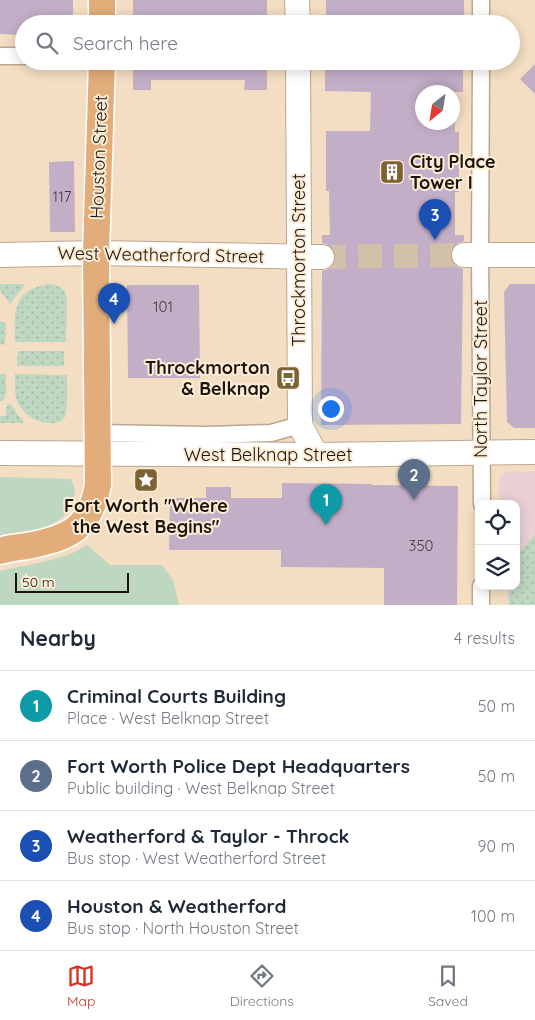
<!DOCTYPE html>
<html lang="en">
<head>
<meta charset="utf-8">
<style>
  :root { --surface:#fff; --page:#f6f6f7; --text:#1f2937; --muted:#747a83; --line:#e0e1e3; --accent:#d93025 }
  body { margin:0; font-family:Quicksand,sans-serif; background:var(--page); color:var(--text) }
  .controls { position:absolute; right:15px; bottom:15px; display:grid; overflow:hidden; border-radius:10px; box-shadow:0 2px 12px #0003 }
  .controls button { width:45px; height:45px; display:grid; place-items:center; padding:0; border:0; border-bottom:1px solid var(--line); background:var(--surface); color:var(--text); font:25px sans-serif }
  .compass { position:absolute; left:415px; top:85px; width:45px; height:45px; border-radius:50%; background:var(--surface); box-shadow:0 2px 12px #0003; rotate:210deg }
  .scale { position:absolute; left:15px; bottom:12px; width:114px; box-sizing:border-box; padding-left:5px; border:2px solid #1d150c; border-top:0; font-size:14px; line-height:18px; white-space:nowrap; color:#1d150c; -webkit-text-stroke:4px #fdecd6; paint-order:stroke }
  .you { position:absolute; left:330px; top:408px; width:18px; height:18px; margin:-12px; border:4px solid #fff; border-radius:50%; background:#1a73e8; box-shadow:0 0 0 8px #1a73e833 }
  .badge { display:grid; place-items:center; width:32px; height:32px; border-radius:50%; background:var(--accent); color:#fff; font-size:16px; font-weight:700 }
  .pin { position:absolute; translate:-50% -41px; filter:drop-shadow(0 1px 2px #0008) }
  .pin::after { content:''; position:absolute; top:26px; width:18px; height:15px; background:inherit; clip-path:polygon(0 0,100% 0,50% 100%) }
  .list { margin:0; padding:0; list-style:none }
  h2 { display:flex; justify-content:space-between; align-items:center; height:65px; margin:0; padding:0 20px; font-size:21px }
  h2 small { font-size:16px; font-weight:400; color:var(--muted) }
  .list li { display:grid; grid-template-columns:32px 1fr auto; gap:15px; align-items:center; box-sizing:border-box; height:70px; padding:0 20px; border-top:1px solid var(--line) }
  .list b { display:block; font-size:19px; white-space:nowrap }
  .list p { margin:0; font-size:16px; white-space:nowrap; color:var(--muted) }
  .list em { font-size:16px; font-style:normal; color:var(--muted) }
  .icon { flex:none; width:28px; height:28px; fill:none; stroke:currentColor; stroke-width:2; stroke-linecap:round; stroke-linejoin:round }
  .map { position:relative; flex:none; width:535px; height:605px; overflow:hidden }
  .search { position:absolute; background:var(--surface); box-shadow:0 2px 12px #0003; left:15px; right:15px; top:15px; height:55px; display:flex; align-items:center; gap:12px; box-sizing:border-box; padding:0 18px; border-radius:28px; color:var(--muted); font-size:19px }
  .sheet { height:345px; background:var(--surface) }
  nav { display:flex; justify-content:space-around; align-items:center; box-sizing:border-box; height:70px; border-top:1px solid var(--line); background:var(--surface); font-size:14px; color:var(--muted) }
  nav a { display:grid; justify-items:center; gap:2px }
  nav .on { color:var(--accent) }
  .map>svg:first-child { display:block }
  .education { fill:#ead0d4 }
  .grass { fill:url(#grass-dots) }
  .park { fill:#bdd7c1 }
  .building { fill:#c3aec8 }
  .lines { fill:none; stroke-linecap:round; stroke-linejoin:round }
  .secondary-tunnel { stroke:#d3c0a8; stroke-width:24; stroke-dasharray:24 12; stroke-linecap:butt }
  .street-casing { stroke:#bba78d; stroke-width:19 }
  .secondary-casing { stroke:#bba78d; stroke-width:26 }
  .primary-casing { stroke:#fff; stroke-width:29 }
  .street { stroke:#fff; stroke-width:16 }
  .secondary { stroke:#fff; stroke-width:24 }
  .primary { stroke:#e2ad7a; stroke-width:26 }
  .labels { text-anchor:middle; stroke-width:4; stroke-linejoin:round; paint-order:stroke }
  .number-label { font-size:15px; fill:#463b3b }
  .street-label { font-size:18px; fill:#1d150c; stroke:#fdecd6 }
  .poi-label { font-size:18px; font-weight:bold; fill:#1d150c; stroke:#fdecd6; text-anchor:start }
</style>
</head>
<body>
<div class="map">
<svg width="535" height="605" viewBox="0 0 535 605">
  <defs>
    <pattern id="grass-dots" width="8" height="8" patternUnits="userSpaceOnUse" patternTransform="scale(1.25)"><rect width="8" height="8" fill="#bdd7c1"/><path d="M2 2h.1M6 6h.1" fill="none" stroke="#a2b8a5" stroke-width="1.8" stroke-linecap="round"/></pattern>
  </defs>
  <rect width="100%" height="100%" fill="#f3dec3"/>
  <!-- education -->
  <path class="education" d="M 535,471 L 535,605 L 509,605 L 506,586 L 516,586 L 516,504 L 499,504 L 499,479 L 504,472 Z"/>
  <!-- grass -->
  <path class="grass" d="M 0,284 L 23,284 L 24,286 L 10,304 L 0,290 Z
    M 51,284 C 61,286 65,288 67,299 L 66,342 L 15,342 C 14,311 13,288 51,284 Z
    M 0,322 L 6,323 L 5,345 L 0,344 Z
    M 18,351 L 64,351 L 64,366 L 17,366 Z
    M 0,374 L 6,374 L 6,394 L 3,401 L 0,401 Z
    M 15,374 L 67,375 C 67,383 68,412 65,417 C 58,428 37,422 29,416 C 26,414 21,408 19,405 C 14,396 15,384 15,374 Z
    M 8,404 L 11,404 L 18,415 L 23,420 L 23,423 L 0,423 L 0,417 L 1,416 L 6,416 L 6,409 Z
    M 535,534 L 535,605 L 509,605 L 510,586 L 516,586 L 516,561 L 518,555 Z"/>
  <!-- park -->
  <path class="park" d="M 0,477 L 71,479 L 75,488 L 74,496 L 67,513 L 60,519 L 44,529 L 0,535 Z
    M 87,545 L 110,565 L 162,565 L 173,580 L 179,605 L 0,605 L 0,571 L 47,561 L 71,554 Z"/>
  <!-- building -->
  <path class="building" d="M 0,0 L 73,0 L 73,24 L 24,24 L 24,35 L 0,34 Z
    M 133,0 L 267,0 L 267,24 L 133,24 Z
    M 326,0 L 464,0 L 464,24 L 326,24 Z
    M 133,61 L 267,61 L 267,90 L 244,90 L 245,80 L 151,80 L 151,90 L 133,90 Z
    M 325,61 L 463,61 L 463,92 L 422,92 L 422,122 L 455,122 L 455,132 L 459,132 L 459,192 L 455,192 L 455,235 L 464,235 L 464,241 L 458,243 L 452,248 L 450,255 L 452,262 L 457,267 L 463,269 L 461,424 L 321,425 L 322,271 L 329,269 L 334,264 L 336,258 L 334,250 L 329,245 L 322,243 L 322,235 L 330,235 L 329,191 L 326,191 L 326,131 L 370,131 L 371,92 L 325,91 Z
    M 535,64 L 535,94 L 520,79 Z
    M 74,161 L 75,232 L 50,232 L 49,162 Z
    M 510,284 L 535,284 L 535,428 L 514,428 L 507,422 L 504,292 Z
    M 127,285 L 199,285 L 200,378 L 128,378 Z
    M 282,483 L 372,484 L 372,485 L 458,486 L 457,605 L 384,605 L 384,568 L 281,567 L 281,550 L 169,550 L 170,498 L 206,498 L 206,487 L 231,487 L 231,498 L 282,498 Z"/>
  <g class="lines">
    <!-- secondary-tunnel -->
    <path class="secondary-tunnel" d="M 322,257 L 464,255"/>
    <defs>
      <path id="street" d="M 481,24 L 481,0
        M 0,56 L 24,56
        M 481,61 L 480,255 L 482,504
        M 97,433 L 207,435 L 271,433 L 300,425
        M 481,605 L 481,586"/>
      <path id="secondary" d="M 297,0 L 298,24
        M 298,61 L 300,425 L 316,455
        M 0,255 L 96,253 L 322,257
        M 464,255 L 535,255
        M 0,453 L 316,455 L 535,452"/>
      <path id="primary" d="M 102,24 L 102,0
        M 0,551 C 9,548 18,547 27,546 C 69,538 90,529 98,485 L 96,253 L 102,61"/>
    </defs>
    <!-- street casing -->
    <use href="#street" class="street-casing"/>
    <!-- secondary casing -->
    <use href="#secondary" class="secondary-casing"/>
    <!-- primary casing -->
    <use href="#primary" class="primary-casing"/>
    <!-- street -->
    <use href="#street" class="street"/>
    <!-- secondary -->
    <use href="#secondary" class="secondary"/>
    <!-- primary -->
    <use href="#primary" class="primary"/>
  </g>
  <!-- icons -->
  <defs>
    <symbol id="building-square" viewBox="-11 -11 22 22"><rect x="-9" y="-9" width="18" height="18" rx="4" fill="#7c6234" stroke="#fdecd6"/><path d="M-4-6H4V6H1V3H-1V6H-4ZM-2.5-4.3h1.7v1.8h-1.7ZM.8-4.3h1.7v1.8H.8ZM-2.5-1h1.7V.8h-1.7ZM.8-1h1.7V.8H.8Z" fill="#fff"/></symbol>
    <symbol id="bus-square" viewBox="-11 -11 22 22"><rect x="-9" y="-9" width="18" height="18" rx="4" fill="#7c6234" stroke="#fdecd6"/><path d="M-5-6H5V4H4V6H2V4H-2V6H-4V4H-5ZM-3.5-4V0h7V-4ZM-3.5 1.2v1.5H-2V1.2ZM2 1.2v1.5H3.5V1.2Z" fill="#fff"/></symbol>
    <symbol id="sight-square" viewBox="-11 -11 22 22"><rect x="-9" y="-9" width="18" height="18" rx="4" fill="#7c6234" stroke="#fdecd6"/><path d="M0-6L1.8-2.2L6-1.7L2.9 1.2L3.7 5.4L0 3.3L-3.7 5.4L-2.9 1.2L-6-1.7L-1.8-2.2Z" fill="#fff"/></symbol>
  </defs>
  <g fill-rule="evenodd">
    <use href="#building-square" x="378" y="158" width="28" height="28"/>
    <use href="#bus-square" x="274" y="364" width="28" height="28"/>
    <use href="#sight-square" x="132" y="466" width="28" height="28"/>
  </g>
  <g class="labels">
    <!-- number labels -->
    <g class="number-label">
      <text x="62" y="202">117</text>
      <text x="163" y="312">101</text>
      <text x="421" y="551">350</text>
    </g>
    <!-- street labels -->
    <g class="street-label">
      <text transform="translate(99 157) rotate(-88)" y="6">Houston Street</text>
      <text transform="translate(161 255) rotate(1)" y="6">West Weatherford Street</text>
      <text transform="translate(299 260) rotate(-90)" y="6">Throckmorton Street</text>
      <text transform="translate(481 379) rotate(-90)" y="6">North Taylor Street</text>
      <text x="268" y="461">West Belknap Street</text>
    </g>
    <!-- poi labels -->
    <g class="poi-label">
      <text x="410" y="168">City Place<tspan x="410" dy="21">Tower I</tspan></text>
      <text x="270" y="374" text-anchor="end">Throckmorton<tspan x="270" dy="21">&amp; Belknap</tspan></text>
      <text x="146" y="512" text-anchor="middle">Fort Worth "Where<tspan x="146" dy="21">the West Begins"</tspan></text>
    </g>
  </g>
</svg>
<div class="controls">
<button><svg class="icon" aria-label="locate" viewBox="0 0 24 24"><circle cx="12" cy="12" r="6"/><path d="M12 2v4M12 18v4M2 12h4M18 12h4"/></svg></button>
<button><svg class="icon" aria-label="layers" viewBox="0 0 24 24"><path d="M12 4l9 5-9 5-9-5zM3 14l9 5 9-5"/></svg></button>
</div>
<svg class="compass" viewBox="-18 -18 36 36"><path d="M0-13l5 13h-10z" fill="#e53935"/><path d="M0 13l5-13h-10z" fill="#747a83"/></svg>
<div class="scale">50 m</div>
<div class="you"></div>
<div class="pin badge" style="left:326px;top:525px;background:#0f9aa8">1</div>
<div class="pin badge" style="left:414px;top:500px;background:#5c6f8a">2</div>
<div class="pin badge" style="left:435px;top:240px;background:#1a4fb4">3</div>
<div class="pin badge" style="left:114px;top:324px;background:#1a4fb4">4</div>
<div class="search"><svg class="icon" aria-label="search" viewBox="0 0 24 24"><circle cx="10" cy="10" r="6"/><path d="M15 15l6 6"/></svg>Search here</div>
</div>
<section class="sheet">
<h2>Nearby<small>4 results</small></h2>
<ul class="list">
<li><span class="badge" style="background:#0f9aa8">1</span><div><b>Criminal Courts Building</b><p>Place · West Belknap Street</p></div><em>50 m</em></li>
<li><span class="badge" style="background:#5c6f8a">2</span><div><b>Fort Worth Police Dept Headquarters</b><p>Public building · West Belknap Street</p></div><em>50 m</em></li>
<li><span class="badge" style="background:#1a4fb4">3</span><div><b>Weatherford &amp; Taylor - Throck</b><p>Bus stop · West Weatherford Street</p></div><em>90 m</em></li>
<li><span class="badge" style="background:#1a4fb4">4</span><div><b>Houston &amp; Weatherford</b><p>Bus stop · North Houston Street</p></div><em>100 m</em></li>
</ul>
</section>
<nav>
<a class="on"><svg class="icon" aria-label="map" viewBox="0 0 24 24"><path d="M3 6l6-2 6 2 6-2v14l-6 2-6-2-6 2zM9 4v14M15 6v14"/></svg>Map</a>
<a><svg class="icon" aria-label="directions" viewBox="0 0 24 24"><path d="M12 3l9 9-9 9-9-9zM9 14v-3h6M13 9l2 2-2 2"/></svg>Directions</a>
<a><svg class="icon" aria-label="saved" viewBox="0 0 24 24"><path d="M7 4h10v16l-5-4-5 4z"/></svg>Saved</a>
</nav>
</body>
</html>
